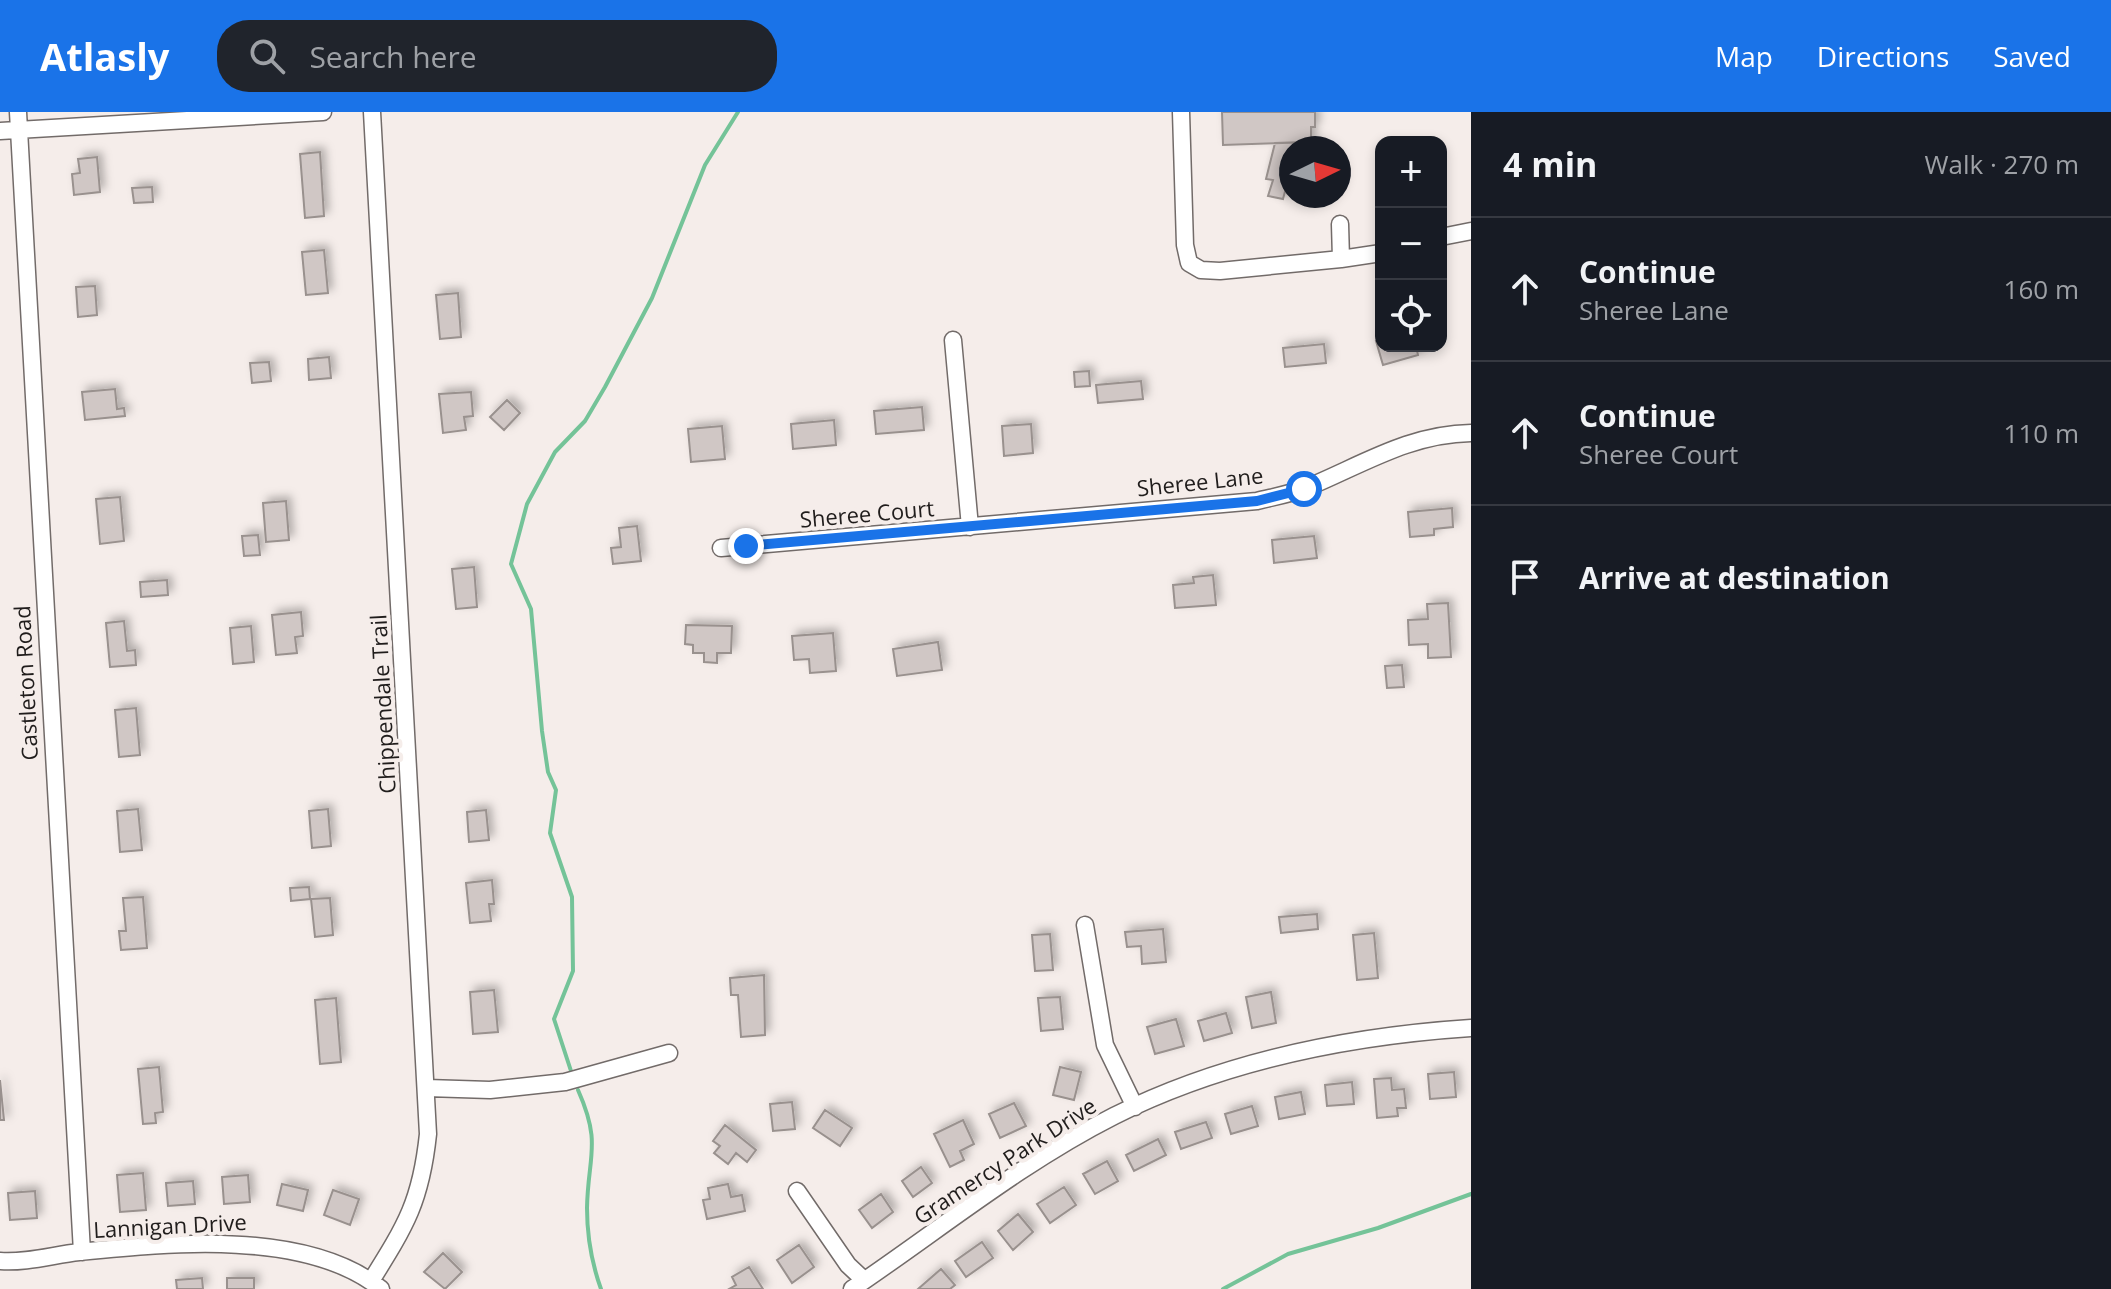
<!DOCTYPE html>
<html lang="en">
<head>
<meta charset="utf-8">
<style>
  :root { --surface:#171b24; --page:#20242c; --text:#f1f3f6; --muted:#9ea1a6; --line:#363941; --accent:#1a73e8 }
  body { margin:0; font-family:"Open Sans",sans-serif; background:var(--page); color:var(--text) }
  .controls { position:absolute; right:24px; top:24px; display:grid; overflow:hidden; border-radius:16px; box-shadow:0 4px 12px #0003 }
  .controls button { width:72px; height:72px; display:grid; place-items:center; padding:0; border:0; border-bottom:2px solid var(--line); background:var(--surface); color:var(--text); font:40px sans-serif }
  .compass { position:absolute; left:1279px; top:24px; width:72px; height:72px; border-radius:50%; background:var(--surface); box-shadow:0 4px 12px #0003; rotate:85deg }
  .stop { position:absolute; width:24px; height:24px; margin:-18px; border:6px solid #1a73e8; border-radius:50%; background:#fff }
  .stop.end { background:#1a73e8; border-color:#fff; box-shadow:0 2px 8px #0008 }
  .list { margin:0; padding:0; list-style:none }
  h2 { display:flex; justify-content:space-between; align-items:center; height:104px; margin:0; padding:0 32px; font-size:34px }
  h2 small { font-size:26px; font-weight:400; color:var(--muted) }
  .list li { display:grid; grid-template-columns:52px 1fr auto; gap:24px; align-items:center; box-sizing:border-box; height:144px; padding:0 32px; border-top:2px solid var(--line) }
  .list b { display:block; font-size:30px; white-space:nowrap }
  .list p { margin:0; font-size:26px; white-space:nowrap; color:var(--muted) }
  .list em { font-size:26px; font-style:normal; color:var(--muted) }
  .icon { flex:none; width:44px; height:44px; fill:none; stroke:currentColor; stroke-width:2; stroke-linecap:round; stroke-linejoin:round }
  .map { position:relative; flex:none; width:1471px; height:1177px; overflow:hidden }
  header { display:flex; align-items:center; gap:48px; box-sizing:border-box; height:112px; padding:0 40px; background:var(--accent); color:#fff }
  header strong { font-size:38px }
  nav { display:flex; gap:44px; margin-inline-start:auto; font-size:28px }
  .search { width:560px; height:72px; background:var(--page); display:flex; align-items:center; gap:20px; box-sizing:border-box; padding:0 28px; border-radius:32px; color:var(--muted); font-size:30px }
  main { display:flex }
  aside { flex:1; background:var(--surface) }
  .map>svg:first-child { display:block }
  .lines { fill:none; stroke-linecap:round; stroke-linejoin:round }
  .stream { stroke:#74c398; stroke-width:4 }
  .building { fill:#d0c7c5; stroke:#99918e; stroke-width:2; filter:url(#shadow) }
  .minor-casing { stroke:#726b69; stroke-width:19 }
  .minor { stroke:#fff; stroke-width:16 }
  .route { stroke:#1a73e8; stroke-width:10 }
  .labels { text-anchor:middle; stroke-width:8; stroke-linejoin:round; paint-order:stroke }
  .street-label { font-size:22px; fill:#201d1c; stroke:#f5edea }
</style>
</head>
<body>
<header>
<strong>Atlasly</strong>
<div class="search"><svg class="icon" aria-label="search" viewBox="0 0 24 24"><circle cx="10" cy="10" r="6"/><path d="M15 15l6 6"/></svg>Search here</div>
<nav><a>Map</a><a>Directions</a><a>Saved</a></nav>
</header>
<main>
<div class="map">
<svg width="1471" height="1177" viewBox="0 0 1471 1177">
  <defs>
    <filter id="shadow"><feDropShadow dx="4.5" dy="-4.5" stdDeviation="4" flood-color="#0004"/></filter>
  </defs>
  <rect width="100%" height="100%" fill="#f5edea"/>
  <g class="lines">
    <!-- stream -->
    <path class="stream" d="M 571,959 L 554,907 L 573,859 L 572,785 L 550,721 L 556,678 L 548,660 L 542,619 L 531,497 L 511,452 L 527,392 L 555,340 L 585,309 L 605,275 L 652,186 L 705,53 L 738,0
      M 578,978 C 602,1032 588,1043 587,1096 C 587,1123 592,1152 601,1177
      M 1223,1177 L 1288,1142 L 1378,1116 L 1471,1082"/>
  </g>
  <!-- building -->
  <path class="building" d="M 1222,0 L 1315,0 L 1315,15 L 1311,15 L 1311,30 L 1223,33 Z
    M 1305,30 L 1304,36 L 1291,36 L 1291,73 L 1287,72 L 1283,87 L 1268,84 L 1273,68 L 1266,67 L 1275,31 Z
    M 320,40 L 324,104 L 305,106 L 300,42 Z
    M 97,45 L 100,80 L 74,83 L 72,62 L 80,61 L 78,47 Z
    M 152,75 L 153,90 L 134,91 L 132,76 Z
    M 324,138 L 328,181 L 306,183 L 302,140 Z
    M 95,174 L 97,203 L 78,205 L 76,175 Z
    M 458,181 L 461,225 L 440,227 L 436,183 Z
    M 1381,228 L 1381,234 L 1416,234 L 1418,243 L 1383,253 L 1376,229 Z
    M 1324,232 L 1326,251 L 1285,255 L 1283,236 Z
    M 329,245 L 331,266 L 309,268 L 308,247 Z
    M 269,250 L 271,269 L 252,271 L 250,251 Z
    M 1089,259 L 1090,274 L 1075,275 L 1074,260 Z
    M 1141,269 L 1143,287 L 1098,291 L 1096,273 Z
    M 115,277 L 117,297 L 124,296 L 125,304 L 85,308 L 82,280 Z
    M 471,280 L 473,304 L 464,305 L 466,318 L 443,321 L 439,282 Z
    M 507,288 L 520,301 L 504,318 L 490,305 Z
    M 922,295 L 924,318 L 876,322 L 874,299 Z
    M 834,308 L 836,333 L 793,337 L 791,312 Z
    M 1031,312 L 1033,341 L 1004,344 L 1002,314 Z
    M 722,314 L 725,347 L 691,350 L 688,317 Z
    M 120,385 L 124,429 L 100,432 L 96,387 Z
    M 286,389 L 289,428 L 266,430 L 263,391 Z
    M 1452,396 L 1453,415 L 1434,417 L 1434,423 L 1410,425 L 1408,400 Z
    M 637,414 L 641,449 L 613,452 L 611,436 L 621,435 L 619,416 Z
    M 258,423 L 260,443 L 244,444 L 242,424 Z
    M 1314,424 L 1317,446 L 1274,451 L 1272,428 Z
    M 474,455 L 477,495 L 456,497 L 452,457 Z
    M 1213,463 L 1216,493 L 1175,496 L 1173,473 L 1194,471 L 1193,465 Z
    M 167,468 L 168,483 L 141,485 L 140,470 Z
    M 1448,491 L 1451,545 L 1428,546 L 1428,532 L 1409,533 L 1408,508 L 1428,507 L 1427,492 Z
    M 301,500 L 303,524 L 295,525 L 297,541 L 276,543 L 272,503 Z
    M 124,509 L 127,539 L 135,538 L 136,553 L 110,555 L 106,511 Z
    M 686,513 L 732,514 L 731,541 L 717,541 L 717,551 L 704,550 L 704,541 L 693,541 L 693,533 L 685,532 Z
    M 251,514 L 254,550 L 233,552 L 230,516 Z
    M 833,521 L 836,559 L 810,561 L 809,547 L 794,548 L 792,524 Z
    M 938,530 L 942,558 L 897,564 L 893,537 Z
    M 1402,553 L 1404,575 L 1387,576 L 1385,554 Z
    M 136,596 L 140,643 L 119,645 L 115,598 Z
    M 138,697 L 142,738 L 120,740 L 117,699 Z
    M 328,697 L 331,734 L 312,736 L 309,699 Z
    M 486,698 L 489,728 L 469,730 L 467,700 Z
    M 492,768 L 494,792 L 489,792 L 491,809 L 470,811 L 466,771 Z
    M 309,775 L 310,787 L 291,789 L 290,776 Z
    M 143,785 L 147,836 L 121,838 L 119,819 L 126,819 L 123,786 Z
    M 330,786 L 333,823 L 315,825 L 311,787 Z
    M 1317,802 L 1318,817 L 1281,821 L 1279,805 Z
    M 1163,817 L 1166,850 L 1142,852 L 1141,834 L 1127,835 L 1125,820 Z
    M 1374,821 L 1378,866 L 1357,868 L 1353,823 Z
    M 1050,822 L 1053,858 L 1035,859 L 1032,823 Z
    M 764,863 L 765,923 L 741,925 L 738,883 L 731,883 L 730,866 Z
    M 494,878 L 498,920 L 473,922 L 470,880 Z
    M 1271,880 L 1276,911 L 1252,916 L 1246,885 Z
    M 1060,885 L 1063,917 L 1041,919 L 1038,886 Z
    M 336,886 L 341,950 L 320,952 L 315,888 Z
    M 1226,901 L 1232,921 L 1204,929 L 1198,909 Z
    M 1176,907 L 1184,934 L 1155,942 L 1147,915 Z
    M 159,955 L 163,1000 L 155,1001 L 156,1011 L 143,1012 L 138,957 Z
    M 1060,955 L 1081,960 L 1074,988 L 1053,983 Z
    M 1454,960 L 1456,985 L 1430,987 L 1428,962 Z
    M 1391,966 L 1392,978 L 1404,977 L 1406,996 L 1397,996 L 1398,1004 L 1377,1006 L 1374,967 Z
    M 0,968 L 4,1008 L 0,1008 Z
    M 1352,970 L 1354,992 L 1327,994 L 1325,973 Z
    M 1301,980 L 1305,1002 L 1279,1007 L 1275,985 Z
    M 792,990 L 795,1017 L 773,1019 L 770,992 Z
    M 1014,991 L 1026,1014 L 1000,1026 L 989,1002 Z
    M 1252,994 L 1258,1014 L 1231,1022 L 1225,1002 Z
    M 825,998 L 852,1016 L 840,1034 L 813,1016 Z
    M 963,1008 L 974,1032 L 960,1039 L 964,1048 L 950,1055 L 934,1022 Z
    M 1206,1010 L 1212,1026 L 1181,1037 L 1175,1020 Z
    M 725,1013 L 756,1038 L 747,1050 L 736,1041 L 728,1052 L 714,1041 L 720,1034 L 713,1029 Z
    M 1158,1027 L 1166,1043 L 1134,1059 L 1126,1043 Z
    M 1107,1049 L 1118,1069 L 1095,1082 L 1083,1062 Z
    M 921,1055 L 932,1071 L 913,1085 L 902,1069 Z
    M 143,1061 L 146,1098 L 120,1100 L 117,1063 Z
    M 248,1063 L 250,1090 L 224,1092 L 222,1065 Z
    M 193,1069 L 195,1092 L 168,1094 L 166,1071 Z
    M 282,1072 L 308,1078 L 303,1099 L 277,1093 Z
    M 728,1072 L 731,1085 L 742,1083 L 745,1099 L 707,1107 L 703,1088 L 710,1087 L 708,1076 Z
    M 1064,1075 L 1076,1093 L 1050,1111 L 1037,1092 Z
    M 333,1078 L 359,1087 L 350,1113 L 324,1103 Z
    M 35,1079 L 37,1106 L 10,1108 L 8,1081 Z
    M 881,1082 L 893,1100 L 872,1116 L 859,1098 Z
    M 1018,1102 L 1033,1120 L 1013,1138 L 998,1119 Z
    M 982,1130 L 993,1146 L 966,1165 L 955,1149 Z
    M 799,1133 L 814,1155 L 792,1171 L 777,1148 Z
    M 443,1141 L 462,1160 L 445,1177 L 424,1160 Z
    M 749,1155 L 763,1177 L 729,1177 L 736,1173 L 732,1165 Z
    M 941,1157 L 955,1173 L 950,1177 L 918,1177 Z
    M 202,1166 L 203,1177 L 177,1177 L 176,1168 Z
    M 227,1166 L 254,1166 L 254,1177 L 227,1177 Z"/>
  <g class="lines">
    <defs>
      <path id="minor" d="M 18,0 L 82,1140
        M 1181,0 L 1185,133 L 1189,151 L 1201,158 L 1220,159 L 1341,147
        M 0,19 L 323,0
        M 1340,112 L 1341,147 L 1381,141
        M 1441,125 L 1471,119
        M 953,228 L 970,415
        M 721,436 L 1257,389 C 1273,385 1290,382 1306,376 C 1362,353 1409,322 1471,321
        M 1085,813 L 1105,933 L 1135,995
        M 427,976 L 490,978 L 565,970 L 669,941
        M 797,1079 L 848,1153 L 864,1168
        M 0,1149 C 26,1151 53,1143 79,1140 C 169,1131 307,1117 381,1177
        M 371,1169 C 406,1113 421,1089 428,1022 L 372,0
        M 852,1177 C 938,1119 1021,1051 1114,1004 C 1224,949 1350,924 1471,916"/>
    </defs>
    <!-- minor casing -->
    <use href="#minor" class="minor-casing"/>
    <!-- minor -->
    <use href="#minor" class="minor"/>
  </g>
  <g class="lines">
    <!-- route -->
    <path class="route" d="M 746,434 L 1257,389 L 1304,377"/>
  </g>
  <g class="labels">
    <!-- street labels -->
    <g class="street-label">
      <text transform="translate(1200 370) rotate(-6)" y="8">Sheree Lane</text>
      <text transform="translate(867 402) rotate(-5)" y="8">Sheree Court</text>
      <text transform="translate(26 571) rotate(-93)" y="8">Castleton Road</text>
      <text transform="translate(383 592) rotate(-93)" y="8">Chippendale Trail</text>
      <text transform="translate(1005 1049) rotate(-33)" y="8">Gramercy Park Drive</text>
      <text transform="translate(170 1114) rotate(-3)" y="8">Lannigan Drive</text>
    </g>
  </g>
</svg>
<div class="controls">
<button>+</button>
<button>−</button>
<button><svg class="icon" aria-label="locate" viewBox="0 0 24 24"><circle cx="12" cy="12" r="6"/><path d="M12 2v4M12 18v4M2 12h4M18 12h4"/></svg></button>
</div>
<svg class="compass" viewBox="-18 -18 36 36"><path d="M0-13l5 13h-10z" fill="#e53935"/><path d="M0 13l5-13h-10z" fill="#9ea1a6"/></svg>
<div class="stop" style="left:1304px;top:377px"></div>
<div class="stop end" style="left:746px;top:434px"></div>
</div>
<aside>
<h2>4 min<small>Walk · 270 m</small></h2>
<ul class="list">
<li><svg class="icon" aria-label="ahead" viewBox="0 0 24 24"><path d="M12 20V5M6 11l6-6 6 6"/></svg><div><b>Continue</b><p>Sheree Lane</p></div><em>160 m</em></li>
<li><svg class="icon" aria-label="ahead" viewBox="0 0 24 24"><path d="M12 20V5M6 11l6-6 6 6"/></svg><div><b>Continue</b><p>Sheree Court</p></div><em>110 m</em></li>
<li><svg class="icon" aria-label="arrive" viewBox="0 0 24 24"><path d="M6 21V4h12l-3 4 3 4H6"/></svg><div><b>Arrive at destination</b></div></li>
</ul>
</aside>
</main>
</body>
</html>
